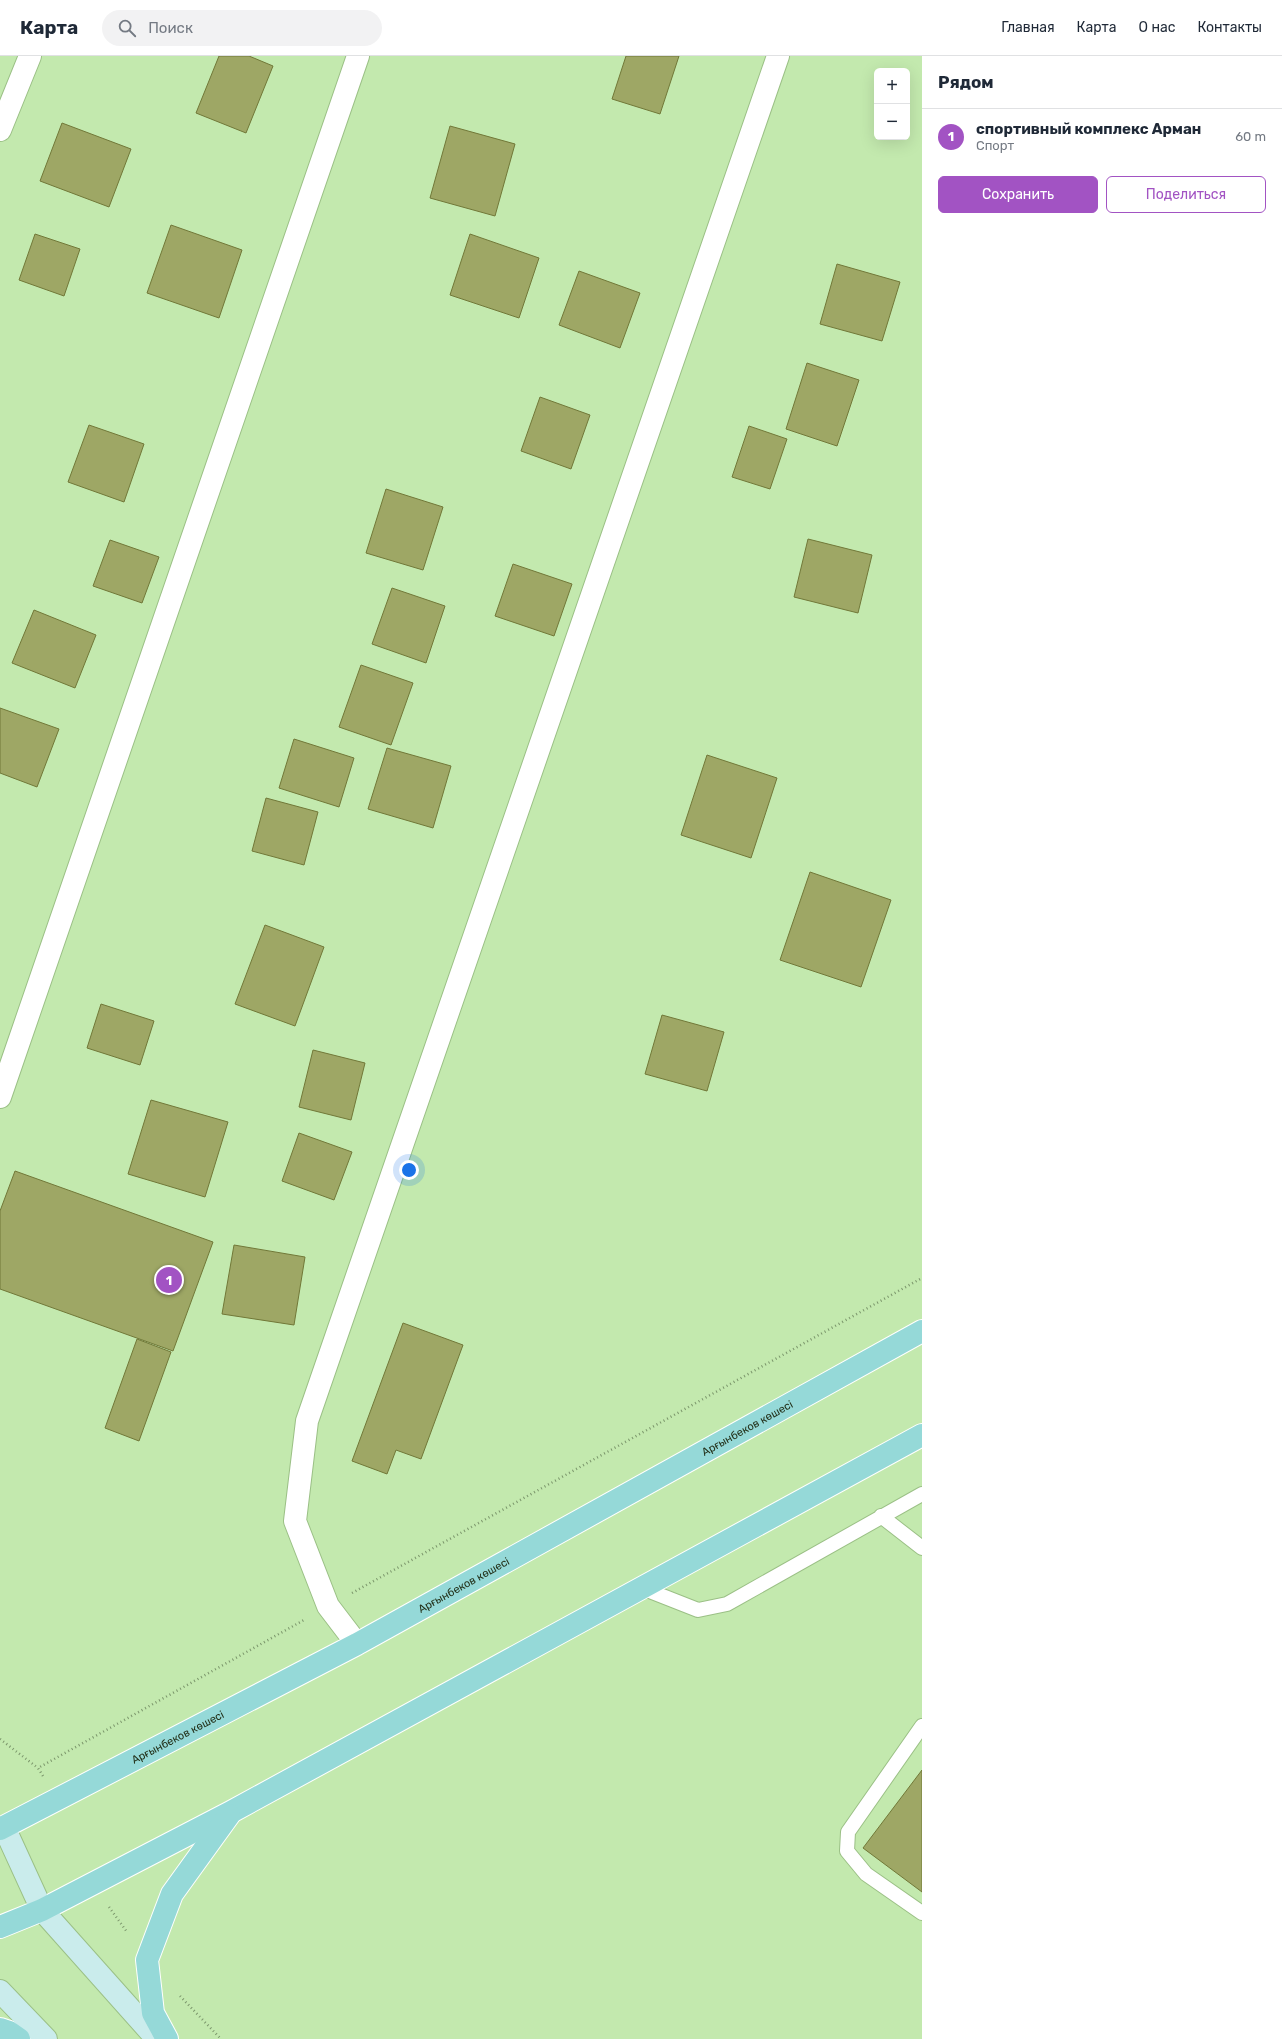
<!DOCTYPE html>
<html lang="ru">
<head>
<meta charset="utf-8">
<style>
  :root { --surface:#fff; --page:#f2f2f3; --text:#1f2937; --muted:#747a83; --line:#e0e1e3; --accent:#a253c3 }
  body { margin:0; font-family:Rubik,sans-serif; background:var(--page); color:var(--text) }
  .controls { position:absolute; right:12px; top:12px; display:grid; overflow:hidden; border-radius:6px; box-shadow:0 4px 16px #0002 }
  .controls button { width:36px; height:36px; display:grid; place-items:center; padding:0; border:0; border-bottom:1px solid var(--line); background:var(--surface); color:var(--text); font:20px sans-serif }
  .you { position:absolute; left:409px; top:1114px; width:14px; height:14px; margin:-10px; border:3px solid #fff; border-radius:50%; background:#1a73e8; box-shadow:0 0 0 6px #1a73e833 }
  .badge { display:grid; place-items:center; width:26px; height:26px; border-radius:50%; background:var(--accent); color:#fff; font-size:13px; font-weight:700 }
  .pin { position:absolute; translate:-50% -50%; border:2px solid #fff; box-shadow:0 1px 4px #0006 }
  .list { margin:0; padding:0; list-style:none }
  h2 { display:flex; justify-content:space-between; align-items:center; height:52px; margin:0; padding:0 16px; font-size:17px }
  h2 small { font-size:13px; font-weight:400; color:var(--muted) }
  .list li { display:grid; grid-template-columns:26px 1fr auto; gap:12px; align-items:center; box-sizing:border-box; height:56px; padding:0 16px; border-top:1px solid var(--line) }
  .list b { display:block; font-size:15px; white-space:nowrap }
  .list p { margin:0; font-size:13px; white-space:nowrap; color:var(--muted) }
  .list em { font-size:13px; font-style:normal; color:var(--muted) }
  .actions { display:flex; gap:8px; padding:12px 16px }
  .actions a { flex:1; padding:9px 0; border:1px solid var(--accent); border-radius:6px; text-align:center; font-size:14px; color:var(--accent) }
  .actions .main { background:var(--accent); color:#fff }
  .icon { flex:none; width:22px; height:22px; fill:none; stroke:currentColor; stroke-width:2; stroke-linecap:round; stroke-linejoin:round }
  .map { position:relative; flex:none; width:922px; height:1983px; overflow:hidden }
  header { display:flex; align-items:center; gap:24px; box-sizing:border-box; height:56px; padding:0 20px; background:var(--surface); border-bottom:1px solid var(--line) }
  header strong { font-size:19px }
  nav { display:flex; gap:22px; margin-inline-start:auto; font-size:14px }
  .search { width:280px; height:36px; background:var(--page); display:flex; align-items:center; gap:10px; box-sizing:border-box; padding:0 14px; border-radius:22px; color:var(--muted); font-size:15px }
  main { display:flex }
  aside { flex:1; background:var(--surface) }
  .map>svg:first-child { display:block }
  .building { fill:#9ea765; stroke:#717838 }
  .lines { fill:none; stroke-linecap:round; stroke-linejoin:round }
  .service-casing { stroke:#9bc086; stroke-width:16 }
  .minor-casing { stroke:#9bc086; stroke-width:24 }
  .secondary-casing { stroke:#9bc086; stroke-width:24 }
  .primary-casing { stroke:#fff; stroke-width:24 }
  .path { stroke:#7b966b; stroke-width:2.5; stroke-dasharray:1 3; stroke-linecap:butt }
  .service { stroke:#fff; stroke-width:14 }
  .minor { stroke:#fff; stroke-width:22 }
  .secondary { stroke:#caecec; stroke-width:22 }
  .primary { stroke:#95d9d8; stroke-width:22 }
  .labels { text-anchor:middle; stroke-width:4; stroke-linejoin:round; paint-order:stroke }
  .street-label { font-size:11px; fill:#23311a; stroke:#d0f7bb }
</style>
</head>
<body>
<header>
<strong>Карта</strong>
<div class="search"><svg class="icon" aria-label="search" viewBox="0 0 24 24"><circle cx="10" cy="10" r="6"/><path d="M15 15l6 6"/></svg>Поиск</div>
<nav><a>Главная</a><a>Карта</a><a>О нас</a><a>Контакты</a></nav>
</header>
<main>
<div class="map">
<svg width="922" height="1983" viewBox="0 0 922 1983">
  <rect width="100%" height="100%" fill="#c3e9ae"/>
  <!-- building -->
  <path class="building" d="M 219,0 L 249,0 L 273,10 L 246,77 L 196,57 Z
    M 626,0 L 679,0 L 660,58 L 612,43 Z
    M 62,67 L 131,93 L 109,151 L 40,125 Z
    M 450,70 L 515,88 L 495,160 L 430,142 Z
    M 171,169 L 242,194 L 219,262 L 147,237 Z
    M 35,178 L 80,193 L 64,240 L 19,224 Z
    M 470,178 L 539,202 L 519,262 L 450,239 Z
    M 837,208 L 900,226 L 882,285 L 820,268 Z
    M 579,215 L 640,237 L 620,292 L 559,269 Z
    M 807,307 L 859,324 L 837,390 L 786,373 Z
    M 540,341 L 590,359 L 571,413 L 521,395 Z
    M 89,369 L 144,388 L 124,446 L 68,426 Z
    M 749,370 L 787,383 L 770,433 L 732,421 Z
    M 386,433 L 443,451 L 423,514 L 366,497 Z
    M 808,483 L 872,499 L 858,557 L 794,541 Z
    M 110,484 L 159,501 L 142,547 L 93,530 Z
    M 513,508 L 572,528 L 554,580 L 495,560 Z
    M 392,532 L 445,550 L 426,607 L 372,588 Z
    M 34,554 L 96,579 L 75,632 L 12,607 Z
    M 361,609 L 413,627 L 391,689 L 339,671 Z
    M 0,652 L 59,673 L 37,731 L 0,717 Z
    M 294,683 L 354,702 L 339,751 L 279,732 Z
    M 387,692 L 451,710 L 433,772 L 368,753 Z
    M 707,699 L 777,722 L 751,802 L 681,779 Z
    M 266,742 L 318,756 L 304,809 L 252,795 Z
    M 810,816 L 891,844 L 861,931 L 780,904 Z
    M 265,869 L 324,891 L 295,970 L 235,948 Z
    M 101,948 L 154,965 L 140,1009 L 87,992 Z
    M 662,959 L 724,976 L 707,1035 L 645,1018 Z
    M 313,994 L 365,1007 L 351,1064 L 299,1051 Z
    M 151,1044 L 228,1066 L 205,1141 L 128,1118 Z
    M 299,1077 L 352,1096 L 334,1144 L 282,1125 Z
    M 15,1115 L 213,1186 L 173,1295 L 0,1233 L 0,1155 Z
    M 234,1189 L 305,1201 L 294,1269 L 222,1258 Z
    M 403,1267 L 463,1289 L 421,1403 L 396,1394 L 387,1418 L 352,1405 Z
    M 137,1283 L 171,1296 L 139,1385 L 105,1372 Z
    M 922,1714 L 922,1836 L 863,1792 Z"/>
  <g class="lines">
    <defs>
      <path id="service" d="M 881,1460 L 922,1492
        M 642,1532 L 698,1554 L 727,1548 L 922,1438
        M 922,1670 L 848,1776 L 847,1795 L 866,1818 L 922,1857"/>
      <path id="minor" d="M 0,74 L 30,0
        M 0,1041 L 358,0
        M 357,1588 L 328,1550 L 295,1465 L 307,1365 L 778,0"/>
      <path id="secondary" d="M 4,1771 L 42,1854 L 157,1983
        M 0,1935 L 46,1983"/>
      <g id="primary">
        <path id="s1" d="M 0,1773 L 357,1588 L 922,1275"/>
        <path d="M 0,1871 L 42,1854 L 231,1756 L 922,1379"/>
        <path d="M 0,1973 L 9,1976 L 19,1983"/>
        <path d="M 167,1983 L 153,1957 L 147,1904 L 172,1838 L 229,1759"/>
      </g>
    </defs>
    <!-- service casing -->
    <use href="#service" class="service-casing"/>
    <!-- minor casing -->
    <use href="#minor" class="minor-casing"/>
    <!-- secondary casing -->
    <use href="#secondary" class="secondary-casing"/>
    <!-- primary casing -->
    <use href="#primary" class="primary-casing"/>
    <!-- path -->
    <path class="path" d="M 352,1537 L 922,1222
      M 0,1683 L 38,1712
      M 43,1720 L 38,1712 L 304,1564
      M 109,1851 L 127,1876
      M 180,1940 L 221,1983"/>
    <!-- service -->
    <use href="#service" class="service"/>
    <!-- minor -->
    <use href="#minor" class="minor"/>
    <!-- secondary -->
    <use href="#secondary" class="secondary"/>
    <!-- primary -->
    <use href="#primary" class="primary"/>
  </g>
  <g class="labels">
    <!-- street labels -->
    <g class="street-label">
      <text dy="4" stroke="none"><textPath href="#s1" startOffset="848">Арғынбеков көшесі</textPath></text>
      <text dy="4" stroke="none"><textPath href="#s1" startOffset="524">Арғынбеков көшесі</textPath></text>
      <text dy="4" stroke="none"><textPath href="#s1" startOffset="200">Арғынбеков көшесі</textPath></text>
    </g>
  </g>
</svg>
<div class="controls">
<button>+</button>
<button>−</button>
</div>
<div class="you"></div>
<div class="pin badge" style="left:169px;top:1224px">1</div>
</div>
<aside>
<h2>Рядом<small></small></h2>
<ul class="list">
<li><span class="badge">1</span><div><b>спортивный комплекс Арман</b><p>Спорт</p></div><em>60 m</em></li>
</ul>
<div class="actions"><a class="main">Сохранить</a><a>Поделиться</a></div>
</aside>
</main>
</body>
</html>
